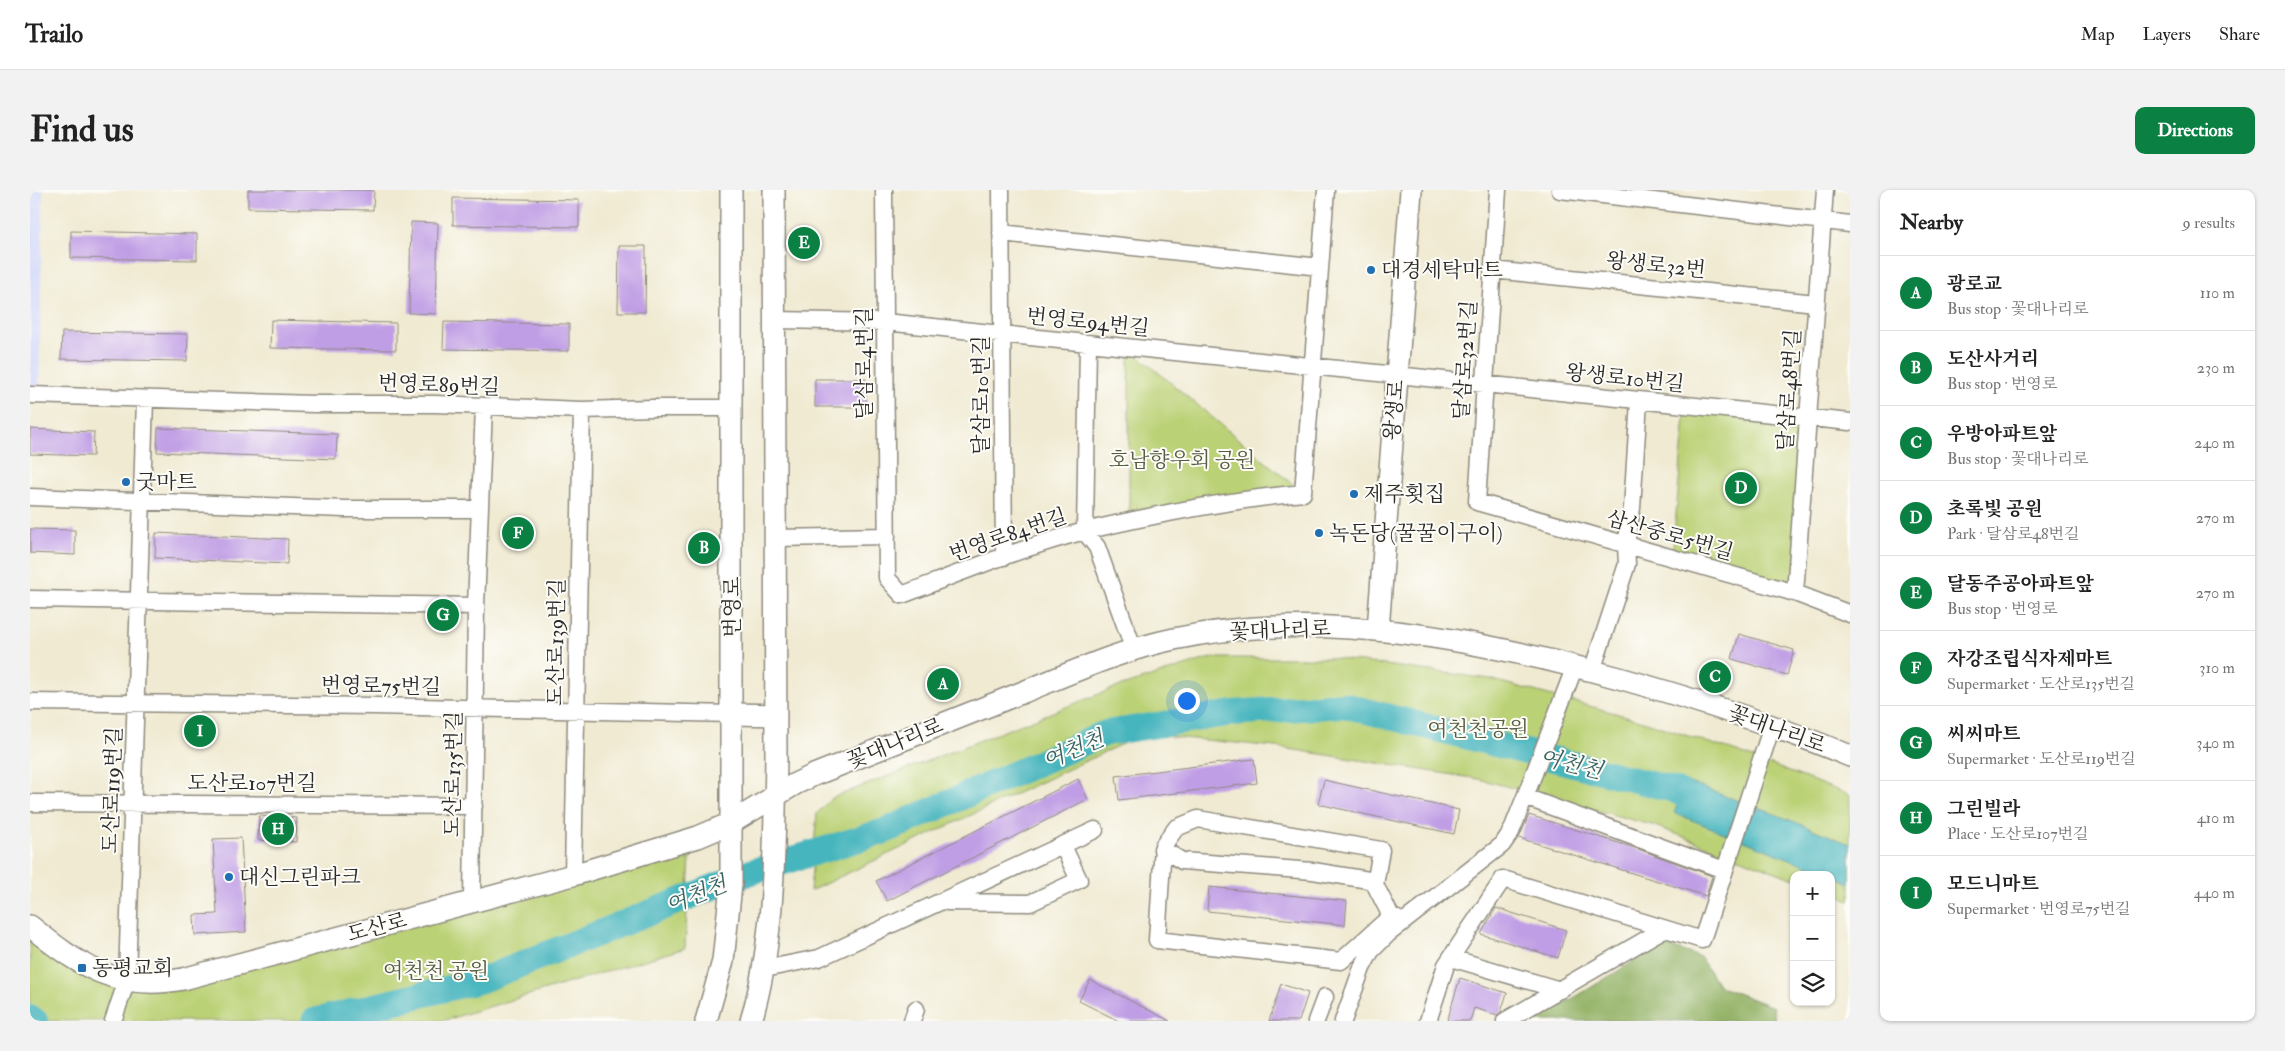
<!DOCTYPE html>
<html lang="en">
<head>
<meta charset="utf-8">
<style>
  :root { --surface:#fff; --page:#f2f2f2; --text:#222; --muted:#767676; --line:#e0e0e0; --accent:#0b8043 }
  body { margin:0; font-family:"IM FELL Double Pica","Noto Serif KR",serif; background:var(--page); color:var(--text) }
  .controls { position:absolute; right:15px; bottom:15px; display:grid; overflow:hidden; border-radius:10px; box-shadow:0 1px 4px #0004 }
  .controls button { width:45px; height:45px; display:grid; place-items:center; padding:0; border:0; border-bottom:1px solid var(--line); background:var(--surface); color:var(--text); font:25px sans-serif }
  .you { position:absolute; left:1156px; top:510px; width:18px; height:18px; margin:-12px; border:4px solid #fff; border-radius:50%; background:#1a73e8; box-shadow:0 0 0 8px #1a73e833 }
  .badge { display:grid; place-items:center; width:32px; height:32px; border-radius:50%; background:var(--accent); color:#fff; font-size:16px; font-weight:700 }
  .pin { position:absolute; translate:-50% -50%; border:2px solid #fff; box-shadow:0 1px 5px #0006 }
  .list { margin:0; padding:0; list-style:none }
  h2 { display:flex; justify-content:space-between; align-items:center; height:65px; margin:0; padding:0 20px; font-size:21px }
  h2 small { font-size:16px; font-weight:400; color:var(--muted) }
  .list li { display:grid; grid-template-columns:32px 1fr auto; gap:15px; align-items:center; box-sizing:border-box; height:75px; padding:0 20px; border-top:1px solid var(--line) }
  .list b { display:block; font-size:19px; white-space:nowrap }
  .list p { margin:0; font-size:16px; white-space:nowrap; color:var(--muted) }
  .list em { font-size:16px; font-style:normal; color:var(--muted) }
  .icon { flex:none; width:28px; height:28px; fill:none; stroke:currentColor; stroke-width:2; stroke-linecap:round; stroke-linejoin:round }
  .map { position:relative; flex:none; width:1820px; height:831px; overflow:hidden; border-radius:10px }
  header { display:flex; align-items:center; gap:30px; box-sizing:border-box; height:70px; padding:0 25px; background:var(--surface); border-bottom:1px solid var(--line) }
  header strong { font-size:24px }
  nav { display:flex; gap:28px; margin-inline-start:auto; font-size:18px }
  .intro { display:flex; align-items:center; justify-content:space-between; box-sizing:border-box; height:120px; padding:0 30px }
  h1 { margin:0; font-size:35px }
  .button { padding:12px 22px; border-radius:10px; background:var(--accent); color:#fff; font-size:18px; font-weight:700 }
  main { display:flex; gap:30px; padding:0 30px }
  aside { flex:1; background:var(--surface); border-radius:10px; box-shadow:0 1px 4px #0004 }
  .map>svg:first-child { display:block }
  .built { fill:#d3d9f9 }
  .green { fill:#bbd176; stroke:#737e50 }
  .forest { fill:#94b367; stroke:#606f49 }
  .water { fill:#46b5be; stroke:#387074 }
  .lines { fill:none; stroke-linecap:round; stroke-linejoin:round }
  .river { stroke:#46b5be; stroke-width:26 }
  .building { fill:#c09ee5 }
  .minor-casing { stroke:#8e8a7e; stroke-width:19 }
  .major-casing { stroke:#8e8a7e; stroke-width:24 }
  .minor { stroke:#fff; stroke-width:16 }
  .major { stroke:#fff; stroke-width:21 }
  .poi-dot { fill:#1f6fb2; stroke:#fdfcf7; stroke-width:2 }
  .labels { text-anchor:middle; stroke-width:4; stroke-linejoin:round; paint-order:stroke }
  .street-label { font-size:21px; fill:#2b2b2b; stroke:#fdfcf7 }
  .poi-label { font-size:21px; fill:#2b2b2b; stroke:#fdfcf7; text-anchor:start }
  .park-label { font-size:21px; fill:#565d42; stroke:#fdfcf7 }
  .water-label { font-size:22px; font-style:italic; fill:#366266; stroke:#fdfcf7 }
</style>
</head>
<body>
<header>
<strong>Trailo</strong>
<nav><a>Map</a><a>Layers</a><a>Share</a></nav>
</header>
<div class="intro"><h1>Find us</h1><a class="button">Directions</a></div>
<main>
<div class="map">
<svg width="1820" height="831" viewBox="0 0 1820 831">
  <rect width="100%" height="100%" fill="#fdfcf7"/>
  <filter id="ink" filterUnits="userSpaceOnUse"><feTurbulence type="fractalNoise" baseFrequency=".02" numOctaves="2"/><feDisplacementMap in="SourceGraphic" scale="10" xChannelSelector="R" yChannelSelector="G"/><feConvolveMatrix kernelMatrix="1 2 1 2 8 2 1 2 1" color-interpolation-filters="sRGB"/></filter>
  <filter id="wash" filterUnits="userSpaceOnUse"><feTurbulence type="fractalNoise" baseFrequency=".0096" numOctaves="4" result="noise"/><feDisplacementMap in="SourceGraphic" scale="20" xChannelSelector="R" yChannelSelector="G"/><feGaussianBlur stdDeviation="1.12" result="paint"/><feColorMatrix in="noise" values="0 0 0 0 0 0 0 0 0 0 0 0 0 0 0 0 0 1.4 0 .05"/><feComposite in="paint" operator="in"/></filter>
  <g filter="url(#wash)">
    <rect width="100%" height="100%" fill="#f0ead2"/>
    <!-- built -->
    <path class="built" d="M 0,0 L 13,0 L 9,205 L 0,205 Z"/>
    <!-- green -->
    <path class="green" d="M 1099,158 L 1273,303 L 1099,332 Z
      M 1656,215 L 1778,228 L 1765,403 L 1642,368 Z
      M 1180,468 L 1302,468 L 1460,489 L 1607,529 L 1710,563 L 1820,605 L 1820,711 L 1801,703 L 1801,685 L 1764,685 L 1764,689 L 1625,636 L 1449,589 L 1246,557 L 1113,544 L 780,701 L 787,623 L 802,608 L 1082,499 Z
      M 660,666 L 655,758 L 412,831 L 0,831 L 0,735 L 83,794 L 555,692 Z"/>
    <!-- forest -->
    <path class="forest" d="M 1632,754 L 1670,767 L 1689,796 L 1743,817 L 1745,831 L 1506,831 Z"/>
    <!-- water -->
    <path class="water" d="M 1657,592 L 1745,624 L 1820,654 L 1820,693 L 1644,623 Z"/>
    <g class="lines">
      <!-- river -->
      <path class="river" d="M 0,828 L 5,831
        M 284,831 L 452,790 L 721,682 L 855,641 L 1076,543 L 1203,523 L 1313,515 L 1644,600 L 1684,619"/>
    </g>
    <g id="blocks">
      <!-- building -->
      <path class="building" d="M 218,0 L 344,0 L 343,20 L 218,18 Z
        M 423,8 L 549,10 L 549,37 L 423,35 Z
        M 381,32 L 408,33 L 406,124 L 379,123 Z
        M 41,41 L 167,44 L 167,70 L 41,68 Z
        M 589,56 L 616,56 L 615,122 L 588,122 Z
        M 241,130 L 366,133 L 366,160 L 240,158 Z
        M 414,132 L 539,134 L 539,161 L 413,159 Z
        M 32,142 L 158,144 L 157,171 L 31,169 Z
        M 785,189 L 836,189 L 836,217 L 785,217 Z
        M 128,238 L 307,244 L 306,269 L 127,262 Z
        M 0,239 L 64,242 L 63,266 L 0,264 Z
        M 0,339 L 45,340 L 45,365 L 0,363 Z
        M 126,343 L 258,349 L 257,374 L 125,368 Z
        M 1709,444 L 1764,460 L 1757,485 L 1702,469 Z
        M 1224,569 L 1227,593 L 1089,610 L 1086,586 Z
        M 1048,589 L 1058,609 L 857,711 L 846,691 Z
        M 1294,590 L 1429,620 L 1424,644 L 1288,614 Z
        M 1499,625 L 1608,659 L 1682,686 L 1676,706 L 1489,648 Z
        M 229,626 L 267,628 L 266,652 L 228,650 Z
        M 211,648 L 216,742 L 165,745 L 164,725 L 187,724 L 183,649 Z
        M 1179,697 L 1317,711 L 1315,735 L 1177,721 Z
        M 1466,718 L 1536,740 L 1528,768 L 1451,744 Z
        M 1430,788 L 1477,803 L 1471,822 L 1467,825 L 1444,818 L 1440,831 L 1417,831 Z
        M 1060,790 L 1140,831 L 1089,831 L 1049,811 Z
        M 1251,794 L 1278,803 L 1269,831 L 1239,831 Z"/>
    </g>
  </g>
  <g filter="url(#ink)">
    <use href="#blocks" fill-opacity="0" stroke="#8e8a7e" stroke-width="1"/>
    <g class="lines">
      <defs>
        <path id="minor" d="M 854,0 L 857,388 L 872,405 C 932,382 993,357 1055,341 C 1127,324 1200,310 1273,303 L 1296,0
          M 971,0 L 974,367
          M 1468,0 L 1447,312 L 1765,403 L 1820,424
          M 1530,0 L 1820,34
          M 971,43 L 1290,77
          M 1462,80 L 1786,113
          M 745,130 L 855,132 L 1820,232
          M 1058,154 L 1055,342 L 1067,357 L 1104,460
          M 0,205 L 284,214 L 405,214 L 552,220 L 622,218 L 701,218
          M 0,307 L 314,319 L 449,319
          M 746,348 L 857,346
          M 1765,403 L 1795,0
          M 0,409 L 446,416
          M 1562,481 L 1597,374 L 1596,355 L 1602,318 L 1609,211
          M 0,512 L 344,516 L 702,524
          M 1495,607 L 1694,680
          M 0,613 L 444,616
          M 1132,659 L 1152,671 L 1283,681 L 1345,691
          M 543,685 L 552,220
          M 442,711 L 446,416 L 454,217
          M 917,712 L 1000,713 L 1049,690 L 1033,656
          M 1361,726 L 1311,771 L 1127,750 L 1133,656 L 1146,638 L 1168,629 L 1351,660 L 1345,695 L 1361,726 L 1373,732
          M 1421,768 L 1530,800
          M 734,779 L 789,768 L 1065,640
          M 83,831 L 97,790 L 115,209
          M 882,831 L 886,819
          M 1286,831 L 1295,807
          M 1313,831 L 1332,778 L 1341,761 L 1358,744 L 1472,655 L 1481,642 L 1495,607 L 1545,476
          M 1398,831 L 1416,775 L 1473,689 L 1672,750 L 1742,536
          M 1475,831 L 1634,739"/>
        <path id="major" d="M 1348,440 L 1381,0
          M 702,524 L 746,525
          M 0,736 C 48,775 87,802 153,789 L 543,685 L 668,647 L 701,633 L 765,594 L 784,585 C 853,558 922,530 991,503 C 1041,483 1091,460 1144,449 C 1292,418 1446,449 1589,488 C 1667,510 1745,535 1820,566
          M 676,831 L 693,771 L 701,695 L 701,0
          M 721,831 C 746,746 744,657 746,569 L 744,0"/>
      </defs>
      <!-- minor casing -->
      <use href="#minor" class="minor-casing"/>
      <!-- major casing -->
      <use href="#major" class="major-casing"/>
      <!-- minor -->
      <use href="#minor" class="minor"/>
      <!-- major -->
      <use href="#major" class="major"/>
    </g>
  </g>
  <!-- markers -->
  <g class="poi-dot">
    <circle cx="1341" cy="80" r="5"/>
    <circle cx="96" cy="292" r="5"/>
    <circle cx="1324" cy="304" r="5"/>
    <circle cx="1289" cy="343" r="5"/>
    <circle cx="199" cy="687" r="5"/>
    <rect x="47" y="773" width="10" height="10" rx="2.5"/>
  </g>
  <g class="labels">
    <!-- street labels -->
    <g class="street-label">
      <text transform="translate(1626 75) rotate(6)" y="7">왕생로32번</text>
      <text transform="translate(1058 132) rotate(6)" y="7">번영로94번길</text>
      <text transform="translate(1435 170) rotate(-86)" y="7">달삼로32번길</text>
      <text transform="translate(834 173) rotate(-90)" y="7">달삼로4번길</text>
      <text transform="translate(1595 188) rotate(6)" y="7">왕생로10번길</text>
      <text transform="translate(409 195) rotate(2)" y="7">번영로89번길</text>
      <text transform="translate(1759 200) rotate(-86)" y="7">달삼로48번길</text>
      <text transform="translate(951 205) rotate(-90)" y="7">달삼로10번길</text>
      <text transform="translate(1364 220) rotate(-85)" y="7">왕생로</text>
      <text transform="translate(978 345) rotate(-19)" y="7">번영로84번길</text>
      <text transform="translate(1640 345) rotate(16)" y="7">삼산중로5번길</text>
      <text transform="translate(702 417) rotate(-90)" y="7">번영로</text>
      <text transform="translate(1250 440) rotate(-2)" y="7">꽃대나리로</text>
      <text transform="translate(526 452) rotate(-89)" y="7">도산로139번길</text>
      <text transform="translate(351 496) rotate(1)" y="7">번영로75번길</text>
      <text transform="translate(1747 539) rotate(20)" y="7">꽃대나리로</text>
      <text transform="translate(865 553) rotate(-22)" y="7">꽃대나리로</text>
      <text transform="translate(423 584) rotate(-89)" y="7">도산로135번길</text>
      <text x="222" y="600">도산로107번길</text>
      <text transform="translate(82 600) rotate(-88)" y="7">도산로119번길</text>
      <text transform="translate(347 737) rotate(-15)" y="7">도산로</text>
    </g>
    <!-- poi labels -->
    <g class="poi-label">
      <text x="1351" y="87">대경세탁마트</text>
      <text x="106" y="299">굿마트</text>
      <text x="1334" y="311">제주횟집</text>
      <text x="1299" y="350">녹돈당(꿀꿀이구이)</text>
      <text x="209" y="694">대신그린파크</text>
      <text x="62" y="785">동평교회</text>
    </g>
    <!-- park labels -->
    <g class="park-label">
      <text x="1152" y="277">호남향우회 공원</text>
      <text x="1448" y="546">여천천공원</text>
      <text x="406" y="788">여천천 공원</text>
    </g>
    <!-- water labels -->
    <g class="water-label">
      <text transform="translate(1043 559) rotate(-23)" y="8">여천천</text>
      <text transform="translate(1541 573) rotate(14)" y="8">여천천</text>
      <text transform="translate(666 704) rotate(-22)" y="8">여천천</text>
    </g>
  </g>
</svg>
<div class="controls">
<button>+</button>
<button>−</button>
<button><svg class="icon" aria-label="layers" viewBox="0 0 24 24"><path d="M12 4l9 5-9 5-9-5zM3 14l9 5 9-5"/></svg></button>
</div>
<div class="you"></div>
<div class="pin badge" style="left:913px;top:494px">A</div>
<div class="pin badge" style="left:674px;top:358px">B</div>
<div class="pin badge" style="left:1685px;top:487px">C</div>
<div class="pin badge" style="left:1711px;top:298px">D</div>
<div class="pin badge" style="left:774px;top:53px">E</div>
<div class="pin badge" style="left:488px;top:343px">F</div>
<div class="pin badge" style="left:413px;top:425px">G</div>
<div class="pin badge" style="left:248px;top:639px">H</div>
<div class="pin badge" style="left:170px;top:541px">I</div>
</div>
<aside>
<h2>Nearby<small>9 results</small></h2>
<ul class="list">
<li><span class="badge">A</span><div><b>광로교</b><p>Bus stop · 꽃대나리로</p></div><em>110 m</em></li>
<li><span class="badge">B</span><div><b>도산사거리</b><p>Bus stop · 번영로</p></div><em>230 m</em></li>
<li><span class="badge">C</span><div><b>우방아파트앞</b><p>Bus stop · 꽃대나리로</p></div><em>240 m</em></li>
<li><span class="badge">D</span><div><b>초록빛 공원</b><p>Park · 달삼로48번길</p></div><em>270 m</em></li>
<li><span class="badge">E</span><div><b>달동주공아파트앞</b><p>Bus stop · 번영로</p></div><em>270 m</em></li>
<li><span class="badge">F</span><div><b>자강조립식자제마트</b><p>Supermarket · 도산로135번길</p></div><em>310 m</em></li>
<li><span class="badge">G</span><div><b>씨씨마트</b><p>Supermarket · 도산로119번길</p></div><em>340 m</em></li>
<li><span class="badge">H</span><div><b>그린빌라</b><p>Place · 도산로107번길</p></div><em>410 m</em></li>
<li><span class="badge">I</span><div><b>모드니마트</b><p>Supermarket · 번영로75번길</p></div><em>440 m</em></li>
</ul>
</aside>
</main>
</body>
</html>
